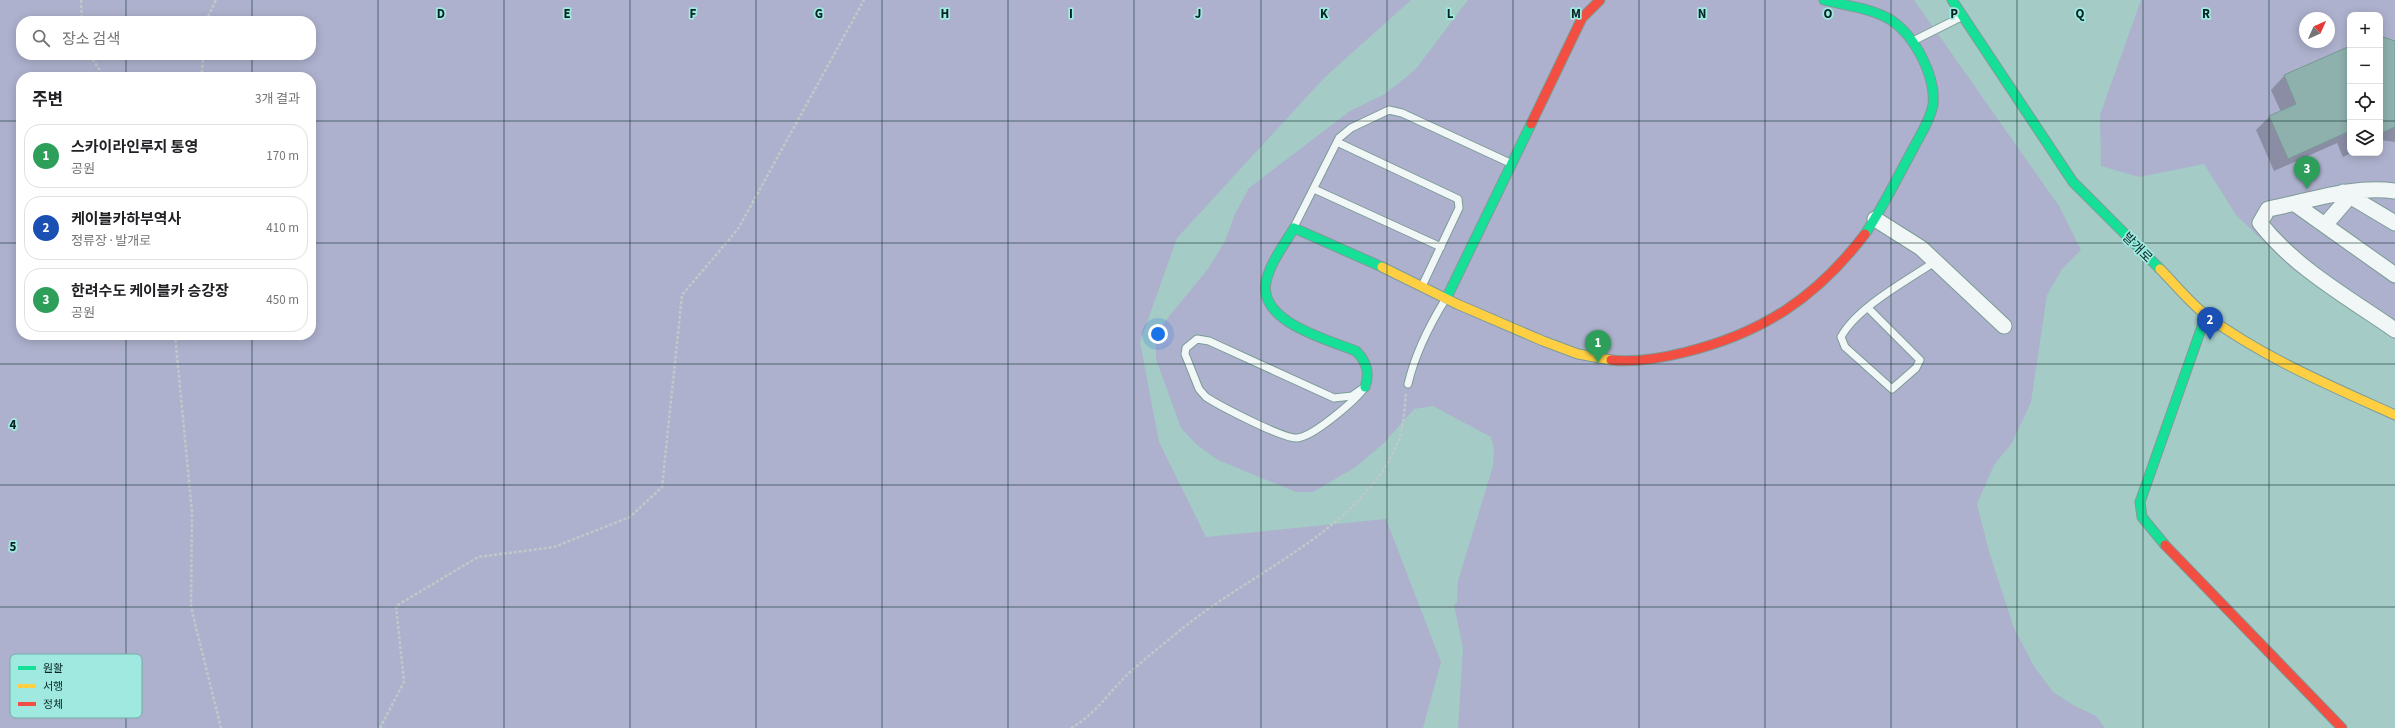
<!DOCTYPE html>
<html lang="ko">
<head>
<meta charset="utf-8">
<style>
  :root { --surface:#fff; --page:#f2f2f2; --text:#202124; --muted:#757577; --line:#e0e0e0; --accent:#7c3aed }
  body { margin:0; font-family:"Source Sans 3","Noto Sans KR",sans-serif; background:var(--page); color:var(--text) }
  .controls { position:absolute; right:12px; top:12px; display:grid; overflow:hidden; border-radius:8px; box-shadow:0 2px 10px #0003 }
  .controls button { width:36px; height:36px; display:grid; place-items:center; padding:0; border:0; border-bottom:1px solid var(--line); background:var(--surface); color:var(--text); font:20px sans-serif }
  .compass { position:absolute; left:2299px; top:12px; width:36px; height:36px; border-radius:50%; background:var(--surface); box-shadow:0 2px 10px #0003; rotate:45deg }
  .you { position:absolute; left:1158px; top:334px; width:14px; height:14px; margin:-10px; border:3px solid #fff; border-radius:50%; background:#1a73e8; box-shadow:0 0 0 6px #1a73e833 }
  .badge { display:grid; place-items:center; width:26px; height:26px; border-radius:50%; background:var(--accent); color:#fff; font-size:13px; font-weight:700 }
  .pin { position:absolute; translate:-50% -33px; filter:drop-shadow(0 1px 2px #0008) }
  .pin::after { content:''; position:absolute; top:21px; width:14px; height:12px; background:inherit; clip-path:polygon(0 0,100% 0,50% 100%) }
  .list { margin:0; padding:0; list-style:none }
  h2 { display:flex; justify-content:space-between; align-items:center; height:52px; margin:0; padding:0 16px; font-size:17px }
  h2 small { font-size:13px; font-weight:400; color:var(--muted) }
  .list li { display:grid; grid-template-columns:26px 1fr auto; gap:12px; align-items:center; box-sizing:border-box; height:64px; margin:0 8px 8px; padding:0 8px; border:1px solid var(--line); border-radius:16px }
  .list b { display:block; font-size:15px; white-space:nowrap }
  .list p { margin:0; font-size:13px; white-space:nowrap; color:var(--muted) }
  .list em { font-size:13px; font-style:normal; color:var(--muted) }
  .icon { flex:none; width:22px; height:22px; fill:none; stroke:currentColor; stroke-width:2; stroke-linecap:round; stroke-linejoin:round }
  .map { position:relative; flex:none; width:2395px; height:728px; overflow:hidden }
  .search { position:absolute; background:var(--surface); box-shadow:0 2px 10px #0003; left:16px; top:16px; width:300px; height:44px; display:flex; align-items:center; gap:10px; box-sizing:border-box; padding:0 14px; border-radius:16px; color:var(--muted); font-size:15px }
  .panel { position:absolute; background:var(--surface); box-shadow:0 2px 10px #0003; left:16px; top:72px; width:300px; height:268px; border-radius:16px }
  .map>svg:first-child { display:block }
  .green { fill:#adb1cd; fill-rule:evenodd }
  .shadow { fill:#0003 }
  .building { fill:#8eb1ad; stroke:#799894 }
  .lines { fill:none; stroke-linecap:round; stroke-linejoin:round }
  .lane-casing { stroke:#7c9c98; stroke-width:9 }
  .street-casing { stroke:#7c9c98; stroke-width:17 }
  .fast-casing { stroke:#7c9c98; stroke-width:11 }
  .slow-casing { stroke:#7c9c98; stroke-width:11 }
  .jam-casing { stroke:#7c9c98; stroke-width:11 }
  .path { stroke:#becac9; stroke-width:2.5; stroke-dasharray:3 2; stroke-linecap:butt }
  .lane { stroke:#f1f7f6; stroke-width:7 }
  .street { stroke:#f1f7f6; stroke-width:15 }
  .fast { stroke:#16e098; stroke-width:9 }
  .slow { stroke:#ffcf43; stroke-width:9 }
  .jam { stroke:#f24e42; stroke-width:9 }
  .grid { fill:none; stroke:#052522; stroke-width:1; stroke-opacity:0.55 }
  .labels { text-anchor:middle; stroke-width:3.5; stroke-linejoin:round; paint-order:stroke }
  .street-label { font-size:13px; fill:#052522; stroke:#a0e9e0 }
  .key { fill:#a0e9e0; stroke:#72aea7; stroke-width:1 }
  .key-label { font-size:11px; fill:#052522 }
  .grid-label { font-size:13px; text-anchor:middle; font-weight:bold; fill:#052522; stroke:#a0e9e0; stroke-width:3.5; stroke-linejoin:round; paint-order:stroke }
</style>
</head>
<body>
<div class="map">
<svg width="2395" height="728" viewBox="0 0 2395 728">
  <rect width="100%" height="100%" fill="#a4cbc6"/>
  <!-- green -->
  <path class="green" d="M 0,0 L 1411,0 L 1324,78 L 1177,238 L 1140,342 L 1159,442 L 1206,537 L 1386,519 L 1441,662 L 1423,728 L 0,728 ZM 21,21 L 311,21 L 311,55 L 21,55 ZM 21,77 L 311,77 L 311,335 L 21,335 Z
    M 1468,0 L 1914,0 L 2059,206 L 2081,250 L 2062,269 L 2047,295 L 2031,402 L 2012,443 L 1994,465 L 1977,504 L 1990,555 L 2014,628 L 2033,665 L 2053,692 L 2073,705 L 2096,716 L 2105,728 L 1458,728 L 1463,648 L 1454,605 L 1457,602 L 1458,581 L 1493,466 L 1494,449 L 1491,437 L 1433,406 L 1414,409 L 1383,444 L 1354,468 L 1313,492 L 1296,492 L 1218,460 L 1197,445 L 1181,428 L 1156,359 L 1156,340 L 1162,325 L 1208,269 L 1225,241 L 1235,214 L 1249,188 L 1350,111 L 1385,94 L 1415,70 Z
    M 2141,0 L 2395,0 L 2395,339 L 2291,268 L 2236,215 L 2204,164 L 2139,177 L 2101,166 L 2100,115 ZM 2350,15 L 2380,15 L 2380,153 L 2350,153 ZM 2305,18 L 2329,18 L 2329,42 L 2305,42 Z"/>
  <!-- shadow -->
  <path class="shadow" d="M 2383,38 L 2395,42 L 2395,142 L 2380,140 L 2380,41 Z
    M 2350,48 L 2351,153 L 2343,157 L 2337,143 L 2274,171 L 2256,130 L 2269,117 L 2281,112 L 2271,90 L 2284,76 Z"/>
  <!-- building -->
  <path class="building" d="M 2383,37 L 2395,41 L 2395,127 L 2380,134 L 2380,46 Z
    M 2350,46 L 2350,131 L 2288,159 L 2269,116 L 2296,104 L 2284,75 Z"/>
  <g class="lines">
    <defs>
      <path id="lane" d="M 1913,41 L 1961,17
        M 1337,142 L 1458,199 L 1459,208 L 1423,284
        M 1314,189 L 1441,247
        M 1294,227 L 1339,138 L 1351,128 L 1389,110 L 1402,113 L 1510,163
        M 1868,308 L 1920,360 L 1916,368 L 1892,389 L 1845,347 L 1841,337 C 1857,307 1908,280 1936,261
        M 1197,339 L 1209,341 L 1334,398 L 1352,396 L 1365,387 C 1356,400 1313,437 1297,438 C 1283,439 1220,406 1206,397 L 1199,389 L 1185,354 L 1186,348 Z
        M 1408,384 C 1415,354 1429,326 1445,300"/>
      <path id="street" d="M 2395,191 C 2352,185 2310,201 2268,209 L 2260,223 C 2295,268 2349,298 2395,330
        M 2343,192 L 2395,223
        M 2295,204 L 2395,275
        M 1875,219 L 1921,248 L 2004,326
        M 2325,225 L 2350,196"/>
      <path id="fast" d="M 1824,0 C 1846,6 1872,8 1891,20 C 1915,36 1936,76 1933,105 C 1930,121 1920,135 1913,149 C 1897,178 1883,207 1865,234
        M 1952,0 L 2073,182 L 2160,269
        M 1446,299 L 1531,124
        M 1365,387 C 1370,373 1367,362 1356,351 C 1329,340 1258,322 1266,282 C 1270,263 1284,245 1294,228 L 1382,267
        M 2165,545 L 2142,517 L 2140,502 L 2206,315"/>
      <path id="slow" d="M 1382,267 L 1457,304 L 1543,341 L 1578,354 L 1611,360
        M 2160,269 C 2175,284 2190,303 2207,316 C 2264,358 2331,386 2395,415"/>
      <path id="jam" d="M 1531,124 L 1582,18 L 1600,0
        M 1611,360 C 1636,363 1662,358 1686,352 C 1763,333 1817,297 1865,234
        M 2165,545 L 2342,728"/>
    </defs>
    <!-- lane casing -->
    <use href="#lane" class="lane-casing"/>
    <!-- street casing -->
    <use href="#street" class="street-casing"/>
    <!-- fast casing -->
    <use href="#fast" class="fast-casing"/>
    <!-- slow casing -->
    <use href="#slow" class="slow-casing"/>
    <!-- jam casing -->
    <use href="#jam" class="jam-casing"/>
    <!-- path -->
    <path class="path" d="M 81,0 L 82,21
      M 206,21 L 216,0
      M 90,55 L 104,77
      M 199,77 L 202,71 L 203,55
      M 175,335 L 192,512 L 191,607 L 221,728
      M 380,728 L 404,682 L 396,606 L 478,557 L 554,547 L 630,517 L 662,487 L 682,295 L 738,229 L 864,0
      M 1071,728 C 1095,715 1110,691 1130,672 C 1147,657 1166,642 1183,628 C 1253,571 1362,529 1398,442 C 1404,428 1404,409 1406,394"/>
    <!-- lane -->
    <use href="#lane" class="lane"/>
    <!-- street -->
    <use href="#street" class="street"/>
    <!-- fast -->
    <use href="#fast" class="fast"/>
    <!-- slow -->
    <use href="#slow" class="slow"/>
    <!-- jam -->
    <use href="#jam" class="jam"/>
  </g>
  <!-- grid -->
  <path class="grid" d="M 126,0 L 126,21M 252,0 L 252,21M 378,0 L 378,728M 504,0 L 504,728M 630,0 L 630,728M 756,0 L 756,728M 882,0 L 882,728M 1008,0 L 1008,728M 1134,0 L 1134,728M 1261,0 L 1261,728M 1387,0 L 1387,728M 1513,0 L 1513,728M 1639,0 L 1639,728M 1765,0 L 1765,728M 1891,0 L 1891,728M 2017,0 L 2017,728M 2143,0 L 2143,728M 2269,0 L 2269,728M 126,55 L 126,77M 252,55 L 252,77M 0,121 L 21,121M 311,121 L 2350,121M 2380,121 L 2395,121M 0,243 L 21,243M 311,243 L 2395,243M 126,335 L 126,728M 252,335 L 252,728M 0,364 L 2395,364M 0,485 L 2395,485M 0,607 L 2395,607"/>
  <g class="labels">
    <!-- street labels -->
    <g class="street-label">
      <text transform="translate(2138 247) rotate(45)" y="5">발개로</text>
    </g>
  </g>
  <!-- legend -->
  <rect x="10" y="654" width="132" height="64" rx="6" class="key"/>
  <rect x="18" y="666" width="18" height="4" fill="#16e098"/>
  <rect x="18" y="684" width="18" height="4" fill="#ffcf43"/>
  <rect x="18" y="702" width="18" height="4" fill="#f24e42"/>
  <g class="key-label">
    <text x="43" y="672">원활</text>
    <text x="43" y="690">서행</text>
    <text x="43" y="708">정체</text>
  </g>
  <g class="grid-label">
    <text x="441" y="18">D</text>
    <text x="567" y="18">E</text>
    <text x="693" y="18">F</text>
    <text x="819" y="18">G</text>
    <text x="945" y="18">H</text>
    <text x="1071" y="18">I</text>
    <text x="1198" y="18">J</text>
    <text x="1324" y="18">K</text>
    <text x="1450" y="18">L</text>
    <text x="1576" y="18">M</text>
    <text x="1702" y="18">N</text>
    <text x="1828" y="18">O</text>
    <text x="1954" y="18">P</text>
    <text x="2080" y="18">Q</text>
    <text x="2206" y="18">R</text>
    <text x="13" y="429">4</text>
    <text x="13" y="551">5</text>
  </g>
</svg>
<div class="controls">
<button>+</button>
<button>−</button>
<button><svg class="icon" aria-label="locate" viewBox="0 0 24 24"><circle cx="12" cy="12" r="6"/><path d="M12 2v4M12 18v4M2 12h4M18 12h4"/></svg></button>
<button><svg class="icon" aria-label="layers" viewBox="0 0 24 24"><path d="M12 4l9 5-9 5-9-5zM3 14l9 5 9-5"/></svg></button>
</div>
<svg class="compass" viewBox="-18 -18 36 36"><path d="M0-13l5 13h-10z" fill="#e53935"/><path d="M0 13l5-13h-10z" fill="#757577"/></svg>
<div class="you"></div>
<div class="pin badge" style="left:1598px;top:363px;background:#2e9e5b">1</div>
<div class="pin badge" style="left:2210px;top:340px;background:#1a4fb4">2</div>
<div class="pin badge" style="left:2307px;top:189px;background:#2e9e5b">3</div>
<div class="search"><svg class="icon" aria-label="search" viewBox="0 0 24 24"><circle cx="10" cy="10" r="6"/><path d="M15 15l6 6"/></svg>장소 검색</div>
<section class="panel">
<h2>주변<small>3개 결과</small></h2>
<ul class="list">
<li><span class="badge" style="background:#2e9e5b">1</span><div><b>스카이라인루지 통영</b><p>공원</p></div><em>170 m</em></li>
<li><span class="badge" style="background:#1a4fb4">2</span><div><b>케이블카하부역사</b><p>정류장 · 발개로</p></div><em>410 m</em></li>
<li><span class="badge" style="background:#2e9e5b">3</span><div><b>한려수도 케이블카 승강장</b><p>공원</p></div><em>450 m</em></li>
</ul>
</section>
</div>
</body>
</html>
